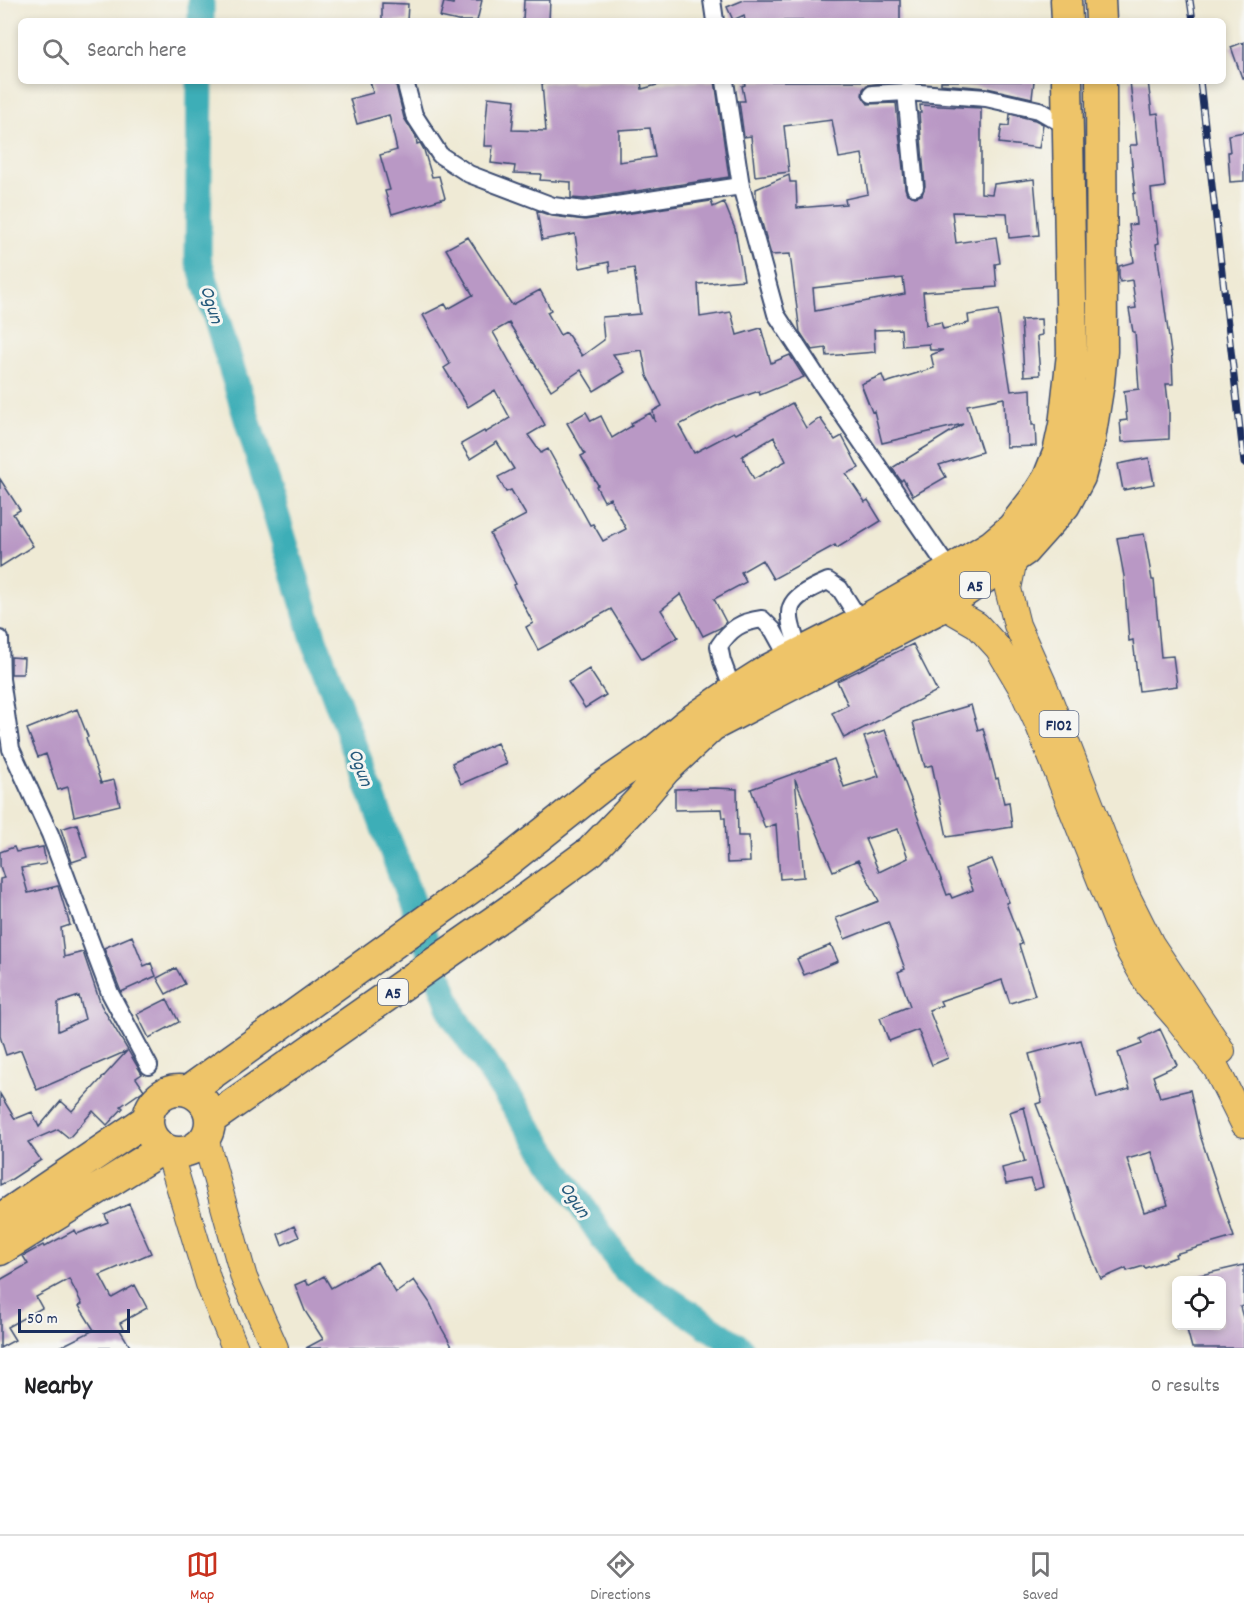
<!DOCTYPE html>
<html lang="en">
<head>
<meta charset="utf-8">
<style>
  :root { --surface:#fff; --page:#f6f6f6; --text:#202124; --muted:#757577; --line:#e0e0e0; --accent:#c8321e }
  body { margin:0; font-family:Dekko,sans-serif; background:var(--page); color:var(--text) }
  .controls { position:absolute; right:18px; bottom:18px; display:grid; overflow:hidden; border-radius:9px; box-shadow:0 3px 9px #0003 }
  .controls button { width:54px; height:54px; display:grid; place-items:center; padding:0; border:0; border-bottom:2px solid var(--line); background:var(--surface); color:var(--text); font:30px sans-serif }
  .scale { position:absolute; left:18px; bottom:15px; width:112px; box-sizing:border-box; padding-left:6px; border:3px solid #1b2f5e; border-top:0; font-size:16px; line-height:21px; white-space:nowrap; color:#1b2f5e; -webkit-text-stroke:4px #f6f6f2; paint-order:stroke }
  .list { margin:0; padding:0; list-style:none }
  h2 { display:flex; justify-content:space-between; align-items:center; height:78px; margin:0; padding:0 24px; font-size:26px }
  h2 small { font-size:20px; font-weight:400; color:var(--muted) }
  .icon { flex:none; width:33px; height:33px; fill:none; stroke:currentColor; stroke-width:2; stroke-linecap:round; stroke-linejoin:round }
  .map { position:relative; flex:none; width:1244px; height:1348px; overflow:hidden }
  .search { position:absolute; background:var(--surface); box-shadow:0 3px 9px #0003; left:18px; right:18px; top:18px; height:66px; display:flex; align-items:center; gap:15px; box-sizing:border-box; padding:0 21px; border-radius:9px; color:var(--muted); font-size:22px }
  .sheet { height:186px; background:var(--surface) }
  nav { display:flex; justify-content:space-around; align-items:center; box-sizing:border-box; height:84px; border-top:2px solid var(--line); background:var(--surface); font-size:16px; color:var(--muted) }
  nav a { display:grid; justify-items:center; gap:3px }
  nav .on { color:var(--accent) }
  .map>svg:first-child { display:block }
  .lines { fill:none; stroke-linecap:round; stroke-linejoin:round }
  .river { stroke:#3daeb7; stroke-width:27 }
  .building { fill:#b998c5; fill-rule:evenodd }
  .street-casing { stroke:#3b4b70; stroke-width:20 }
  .primary-casing { stroke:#3b4b70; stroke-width:28 }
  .highway-casing { stroke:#3b4b70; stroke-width:33 }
  .street { stroke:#fff; stroke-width:16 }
  .primary { stroke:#eec469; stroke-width:26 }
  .highway { stroke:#eec469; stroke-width:30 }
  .rail-casing { stroke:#1b2f5e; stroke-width:7 }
  .rail { stroke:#f6f6f2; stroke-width:4.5; stroke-dasharray:14; stroke-linecap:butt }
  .labels { text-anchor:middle; stroke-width:6; stroke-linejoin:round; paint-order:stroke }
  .shield { fill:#f6f6f2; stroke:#5d6b8a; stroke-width:1.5 }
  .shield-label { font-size:16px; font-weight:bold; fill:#1b2f5e }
  .water-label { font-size:20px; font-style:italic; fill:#275b7d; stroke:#f6f6f2 }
</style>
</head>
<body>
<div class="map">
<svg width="1244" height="1348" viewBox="0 0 1244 1348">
  <rect width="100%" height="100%" fill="#f6f6f2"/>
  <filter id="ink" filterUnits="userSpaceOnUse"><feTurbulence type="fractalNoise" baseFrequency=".0167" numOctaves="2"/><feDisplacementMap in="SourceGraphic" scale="12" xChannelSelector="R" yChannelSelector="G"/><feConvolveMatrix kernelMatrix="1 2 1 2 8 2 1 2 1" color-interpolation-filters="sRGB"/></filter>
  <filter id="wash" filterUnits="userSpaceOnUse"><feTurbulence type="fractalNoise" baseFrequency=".008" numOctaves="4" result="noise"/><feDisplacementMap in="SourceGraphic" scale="24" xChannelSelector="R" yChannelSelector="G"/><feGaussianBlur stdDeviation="1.35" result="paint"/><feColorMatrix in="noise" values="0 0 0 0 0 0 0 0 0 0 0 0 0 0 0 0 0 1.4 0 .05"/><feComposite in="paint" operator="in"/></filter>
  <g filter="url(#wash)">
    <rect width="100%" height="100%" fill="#efead5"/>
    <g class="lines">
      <!-- river -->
      <path class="river" d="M 201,21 L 201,0
        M 200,81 L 198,258 L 314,639 L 454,1017 L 624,1269 L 740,1348"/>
    </g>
    <g id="blocks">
      <!-- building -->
      <path class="building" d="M 454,0 L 482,0 L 477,21 L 458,21 L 440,17 L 444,2 L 453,4 Z
        M 524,0 L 550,0 L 549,21 L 523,21 Z
        M 744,0 L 900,0 L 900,21 L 745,21 L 744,15 L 733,20 L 727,7 Z
        M 382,3 L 408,4 L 407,21 L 382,21 Z
        M 1244,42 L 1244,78 L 1242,78 L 1231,47 Z
        M 370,81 L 395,81 L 404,118 L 416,137 L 417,144 L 420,143 L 424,150 L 432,177 L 439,176 L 445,198 L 392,214 L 385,191 L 390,190 L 380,155 L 397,150 L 389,115 L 357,124 L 350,99 L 373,93 Z
        M 567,81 L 571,81 L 571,83 L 641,81 L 642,89 L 668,82 L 715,81 L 729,177 L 584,199 L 571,198 L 571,182 L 540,180 L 541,174 L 514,173 L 515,166 L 491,163 L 493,146 L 484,146 L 488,97 L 515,100 L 512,130 L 546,131 L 542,83 ZM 650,128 L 655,157 L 619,162 L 619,130 Z
        M 744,81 L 883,81 L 883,83 L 867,85 L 863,89 L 862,95 L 868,104 L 896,103 L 905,188 L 907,194 L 915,197 L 922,195 L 925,186 L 919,113 L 921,113 L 920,105 L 981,108 L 981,193 L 992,194 L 994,184 L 1034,179 L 1039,235 L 1009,238 L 1007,213 L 952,212 L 956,243 L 996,237 L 1000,263 L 995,264 L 997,287 L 923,292 L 926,325 L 941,322 L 943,329 L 969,323 L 968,315 L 998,310 L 1011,391 L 1031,389 L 1032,425 L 1035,425 L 1036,446 L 1006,447 L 1004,398 L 967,405 L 982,452 L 939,465 L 946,477 L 913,496 L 903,479 L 901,481 L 892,468 L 963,424 L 882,443 L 874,411 L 872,412 L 861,384 L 882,375 L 885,383 L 934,368 L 931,355 L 943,350 L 930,350 L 929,344 L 902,346 L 901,329 L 874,330 L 875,352 L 827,356 L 826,348 L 812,350 L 800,332 L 790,254 L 771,255 L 756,202 L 756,189 L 789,175 L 790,182 L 796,182 L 797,208 L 846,204 L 845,199 L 868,194 L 862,154 L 839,158 L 832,120 L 784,126 L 789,172 L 755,176 L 751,136 L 744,137 L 739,101 L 745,101 L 742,86 L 745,85 ZM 903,278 L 905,294 L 815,311 L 813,288 Z
        M 941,81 L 1034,81 L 1032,98 L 987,88 L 941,84 Z
        M 1130,81 L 1148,81 L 1152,114 L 1158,113 L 1165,187 L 1151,189 L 1154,221 L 1156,221 L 1159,243 L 1156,244 L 1172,360 L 1173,384 L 1166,384 L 1169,410 L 1169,439 L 1122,442 L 1120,421 L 1127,420 L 1124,391 L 1139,389 L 1135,332 L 1133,332 L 1129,309 L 1136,308 L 1132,280 L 1120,282 L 1119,275 L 1119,266 L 1134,262 L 1129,225 L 1136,224 L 1133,194 L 1135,193 L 1130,145 L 1137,145 Z
        M 1010,114 L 1035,120 L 1043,124 L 1039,148 L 999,143 L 1002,125 L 1009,126 Z
        M 1244,132 L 1244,181 L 1230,182 L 1228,152 L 1230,152 L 1228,135 Z
        M 711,201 L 713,207 L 724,202 L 735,229 L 744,280 L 698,284 L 700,317 L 731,312 L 737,335 L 761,328 L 771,363 L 790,355 L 804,377 L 760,395 L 759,391 L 718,405 L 679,425 L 694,453 L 734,432 L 736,434 L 792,403 L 806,428 L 820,418 L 835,440 L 842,436 L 859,468 L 846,474 L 865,502 L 868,500 L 881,521 L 837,548 L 835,545 L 773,579 L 762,560 L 741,572 L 746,582 L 714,599 L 726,622 L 720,628 L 703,636 L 681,594 L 661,610 L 678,637 L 642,659 L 611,609 L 538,650 L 526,627 L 533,623 L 513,585 L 516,584 L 490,534 L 526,515 L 511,490 L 506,492 L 498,477 L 514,469 L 497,442 L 470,459 L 461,444 L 484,431 L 485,433 L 510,418 L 495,390 L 468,407 L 444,368 L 450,364 L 423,315 L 445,304 L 448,309 L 473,295 L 446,249 L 468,237 L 512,305 L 540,290 L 551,310 L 547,312 L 560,335 L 566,332 L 582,356 L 604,340 L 602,317 L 640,314 L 634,268 L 610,272 L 609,262 L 580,268 L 575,234 L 542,240 L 537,211 L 552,216 L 585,220 ZM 509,323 L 551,390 L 581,370 L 594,391 L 625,372 L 613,354 L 642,350 L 647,376 L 662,406 L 653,411 L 655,422 L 650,413 L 631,423 L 632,426 L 612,438 L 601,416 L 591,421 L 586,412 L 567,423 L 585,454 L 581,456 L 598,485 L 596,486 L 604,501 L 610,498 L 626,529 L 603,541 L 593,524 L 590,525 L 548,449 L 541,453 L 528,435 L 545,425 L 493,332 ZM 774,437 L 786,461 L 754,479 L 742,456 Z
        M 1041,319 L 1042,335 L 1037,336 L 1040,375 L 1024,376 L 1021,320 Z
        M 1149,458 L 1154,484 L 1123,490 L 1118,464 Z
        M 0,479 L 20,510 L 13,514 L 33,546 L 0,567 Z
        M 1144,534 L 1152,580 L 1154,580 L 1161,657 L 1173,656 L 1177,686 L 1139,691 L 1133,640 L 1129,641 L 1124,576 L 1117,538 Z
        M 913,644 L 937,691 L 844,738 L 832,713 L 848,705 L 837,681 Z
        M 11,657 L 24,658 L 23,674 L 11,674 Z
        M 589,669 L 606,695 L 585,708 L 568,682 Z
        M 971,705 L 978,730 L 983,728 L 996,779 L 998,778 L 1004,803 L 1009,802 L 1012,827 L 947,837 L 932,765 L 925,767 L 913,722 Z
        M 77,709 L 88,737 L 86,738 L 101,783 L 114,780 L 120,805 L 74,816 L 68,787 L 58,790 L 46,754 L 38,757 L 27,729 Z
        M 885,730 L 947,895 L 950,894 L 952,898 L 973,890 L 965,869 L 992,859 L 1009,902 L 1006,903 L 1022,944 L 1019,945 L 1035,995 L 1010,1003 L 1002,980 L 940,1001 L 942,1005 L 929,1010 L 948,1058 L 932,1065 L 918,1030 L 889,1041 L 880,1018 L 910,1006 L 898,972 L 905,969 L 888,922 L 845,939 L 836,918 L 879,901 L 858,860 L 833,871 L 795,779 L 804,877 L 780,879 L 776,824 L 765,828 L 751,789 L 834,759 L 844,787 L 879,776 L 864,737 ZM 898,829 L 908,858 L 879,872 L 865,839 Z
        M 497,743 L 507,764 L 461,784 L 452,763 Z
        M 714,788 L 737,789 L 738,836 L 749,836 L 750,862 L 727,863 L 725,818 L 723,818 L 722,809 L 675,810 L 675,789 Z
        M 77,824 L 87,857 L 72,862 L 61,829 Z
        M 14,847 L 16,852 L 43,847 L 46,864 L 21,868 L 28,893 L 58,886 L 70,925 L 61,928 L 64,957 L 83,952 L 101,1005 L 142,1074 L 136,1078 L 144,1090 L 121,1106 L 123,1108 L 107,1125 L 93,1111 L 69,1138 L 58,1129 L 28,1142 L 41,1160 L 12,1179 L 0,1185 L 0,1094 L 15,1119 L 32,1112 L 39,1127 L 61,1101 L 72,1111 L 127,1051 L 37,1090 L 21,1050 L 6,1055 L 0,1036 L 0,879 L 4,878 L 0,866 L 0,852 ZM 79,996 L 85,1019 L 58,1031 L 58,1003 Z
        M 132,936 L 144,966 L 151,963 L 156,976 L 121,992 L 104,948 Z
        M 831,945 L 838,961 L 804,975 L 797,959 Z
        M 176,968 L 185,984 L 166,994 L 157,978 Z
        M 167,999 L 179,1022 L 149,1038 L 137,1014 Z
        M 1160,1029 L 1177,1065 L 1153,1076 L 1160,1097 L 1190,1090 L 1200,1135 L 1234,1237 L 1175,1254 L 1176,1257 L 1145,1268 L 1144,1266 L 1127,1271 L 1126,1268 L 1101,1279 L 1084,1238 L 1063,1174 L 1036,1104 L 1042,1102 L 1029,1054 L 1081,1040 L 1097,1098 L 1130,1089 L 1118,1053 L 1142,1044 L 1140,1039 ZM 1152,1152 L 1168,1205 L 1144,1212 L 1127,1159 Z
        M 1024,1107 L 1043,1187 L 1034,1190 L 1030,1179 L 1006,1184 L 1002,1168 L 1025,1162 L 1010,1112 Z
        M 129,1204 L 151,1253 L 100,1275 L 112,1298 L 135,1285 L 147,1308 L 120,1323 L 123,1329 L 120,1330 L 131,1348 L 58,1348 L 94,1330 L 79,1306 L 82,1304 L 69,1279 L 36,1297 L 42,1308 L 7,1327 L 15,1340 L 0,1348 L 0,1280 L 28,1264 L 23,1256 L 25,1255 L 43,1245 L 44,1247 L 75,1230 L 77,1234 L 108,1222 L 105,1215 Z
        M 294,1226 L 299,1237 L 282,1245 L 278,1234 Z
        M 377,1262 L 396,1293 L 414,1280 L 430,1303 L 441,1327 L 453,1348 L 306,1348 L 323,1339 L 305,1311 L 295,1285 L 306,1280 L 308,1285 L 324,1276 L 331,1288 Z
        M 1244,1265 L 1244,1306 L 1240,1307 L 1244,1321 L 1244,1348 L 1192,1348 L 1186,1326 L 1221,1326 L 1221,1281 L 1197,1281 L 1196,1276 Z"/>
    </g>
  </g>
  <g filter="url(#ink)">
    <use href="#blocks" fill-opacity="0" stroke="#3b4b70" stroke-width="1.5"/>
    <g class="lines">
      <defs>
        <path id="street" d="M 712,0 L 715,21
          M 405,81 L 414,115 L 440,155 L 469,174 L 553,206 L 584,210 L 741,186
          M 725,81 L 741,186 L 776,314 L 819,380 L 950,571
          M 906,92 L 915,187
          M 872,94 L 906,92 L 986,98 L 1039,110 L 1068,127
          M 0,639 L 1,679 L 11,749 L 50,834 L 110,993 L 149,1066
          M 800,653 C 785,609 781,601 828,581 L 840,589 L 861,622
          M 733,691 L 722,661 L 719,646 C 731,628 741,622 762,619 L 773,630 L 789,659"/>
        <path id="primary" d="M 1014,559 L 1008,589 L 1017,625 L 1043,683 L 1123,888 L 1151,944 L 1222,1051
          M 944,606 L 977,625 L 998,648 L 1021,687 L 1039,726 L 1127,947 L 1149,986 L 1177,1018 L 1216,1068 L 1244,1124
          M 205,1138 L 244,1278 L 275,1348
          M 168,1149 L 209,1284 L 235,1348"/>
        <path id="highway" d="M 1066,0 L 1067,21
          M 1100,0 L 1101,21
          M148 1121a31 31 0 1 1 62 0a31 31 0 1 1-62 0Z
          M 188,1091 L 503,865 L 601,787 L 654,751 L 689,722 L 728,695 L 769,669 L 861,622 L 950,571 L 992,545 L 1012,528 L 1036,497 L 1048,478 L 1058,453 L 1064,425 L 1072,354 L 1067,81
          M 210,1120 L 527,898 L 591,851 L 639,801 L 665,770 L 712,726 L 944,606 L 1024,551 L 1065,505 L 1080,477 L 1090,439 L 1099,383 L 1102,351 L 1101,81
          M 0,1219 L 148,1119
          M 0,1250 L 164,1148"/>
      </defs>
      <!-- street casing -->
      <use href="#street" class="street-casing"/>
      <!-- primary casing -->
      <use href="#primary" class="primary-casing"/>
      <!-- highway casing -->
      <use href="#highway" class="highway-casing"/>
      <!-- street -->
      <use href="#street" class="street"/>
      <!-- primary -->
      <use href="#primary" class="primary"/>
      <!-- highway -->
      <use href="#highway" class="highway"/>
      <defs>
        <path id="rail" d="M 1190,0 L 1193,21
          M 1200,81 L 1244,463"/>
      </defs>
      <!-- rail casing -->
      <use href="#rail" class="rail-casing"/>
      <!-- rail -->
      <use href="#rail" class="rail"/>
    </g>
  </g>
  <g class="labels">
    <!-- shield labels -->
    <g class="shield">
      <rect x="960" y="572" width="30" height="26" rx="4.5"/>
      <rect x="1039.5" y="711" width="39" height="26" rx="4.5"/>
      <rect x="378" y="979" width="30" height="26" rx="4.5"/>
    </g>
    <g class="shield-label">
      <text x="975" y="591">A5</text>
      <text x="1059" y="730">F102</text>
      <text x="393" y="998">A5</text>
    </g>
    <!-- water labels -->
    <g class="water-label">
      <text transform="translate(213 304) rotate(73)" y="7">Ogun</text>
      <text transform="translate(362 767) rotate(70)" y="7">Ogun</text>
      <text transform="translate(576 1199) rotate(56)" y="7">Ogun</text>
    </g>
  </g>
</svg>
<div class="controls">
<button><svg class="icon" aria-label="locate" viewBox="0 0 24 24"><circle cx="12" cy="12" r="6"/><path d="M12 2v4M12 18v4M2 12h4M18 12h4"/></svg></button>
</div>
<div class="scale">50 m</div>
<div class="search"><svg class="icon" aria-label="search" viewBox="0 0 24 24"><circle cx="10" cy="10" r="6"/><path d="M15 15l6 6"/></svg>Search here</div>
</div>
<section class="sheet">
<h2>Nearby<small>0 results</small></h2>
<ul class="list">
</ul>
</section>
<nav>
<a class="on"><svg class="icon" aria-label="map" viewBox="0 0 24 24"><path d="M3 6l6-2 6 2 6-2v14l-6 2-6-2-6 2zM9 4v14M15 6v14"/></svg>Map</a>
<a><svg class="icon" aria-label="directions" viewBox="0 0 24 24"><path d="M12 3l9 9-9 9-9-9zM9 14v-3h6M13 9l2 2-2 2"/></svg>Directions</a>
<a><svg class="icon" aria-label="saved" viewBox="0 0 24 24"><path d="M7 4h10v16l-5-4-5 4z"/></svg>Saved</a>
</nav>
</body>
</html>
